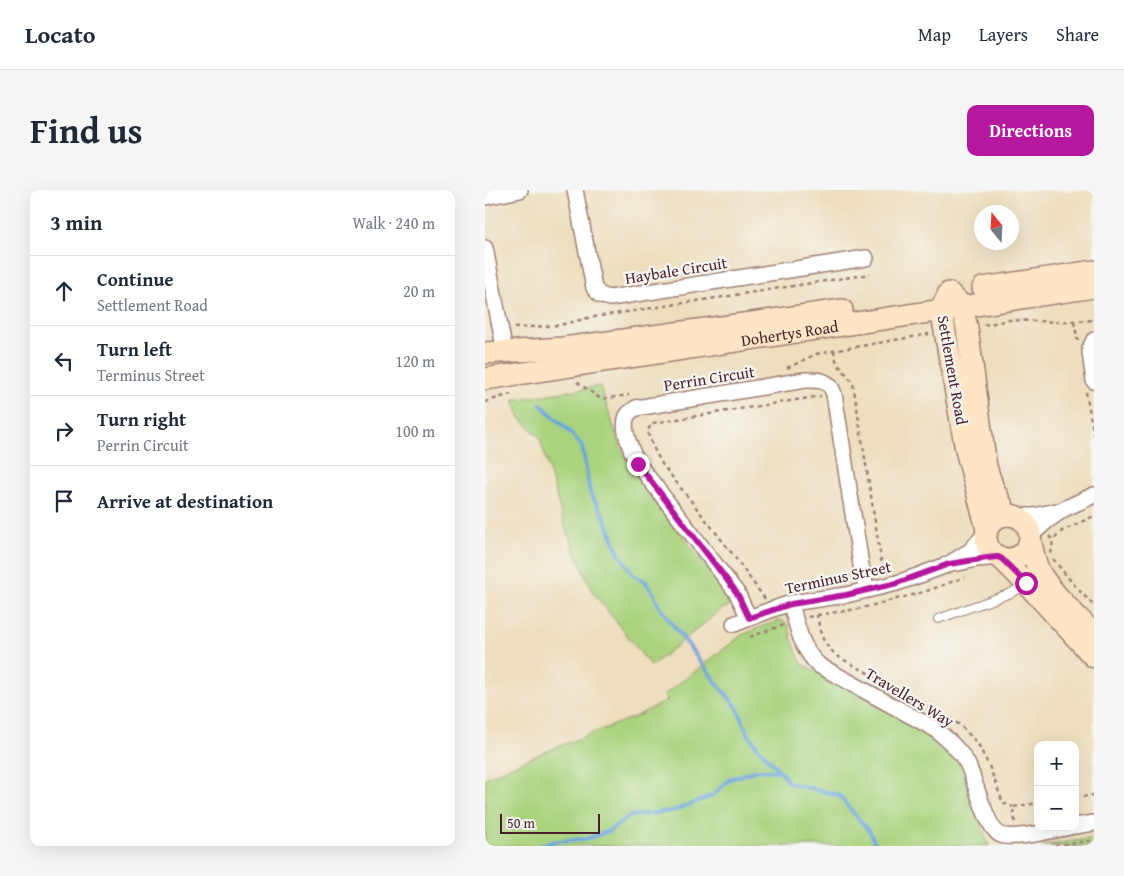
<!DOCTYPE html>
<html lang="en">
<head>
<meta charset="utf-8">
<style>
  :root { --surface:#fff; --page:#f6f6f7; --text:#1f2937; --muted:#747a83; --line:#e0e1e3; --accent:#b5179e }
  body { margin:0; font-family:"Gentium Book Plus",serif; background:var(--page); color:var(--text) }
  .controls { position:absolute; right:15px; bottom:15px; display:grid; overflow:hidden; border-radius:10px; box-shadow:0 5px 20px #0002 }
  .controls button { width:45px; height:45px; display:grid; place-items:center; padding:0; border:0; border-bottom:1px solid var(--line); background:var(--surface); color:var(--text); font:25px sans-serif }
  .compass { position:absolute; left:489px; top:15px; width:45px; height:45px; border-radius:50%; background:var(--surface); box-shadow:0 5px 20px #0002; rotate:342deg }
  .scale { position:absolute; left:15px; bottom:12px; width:100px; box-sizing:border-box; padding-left:5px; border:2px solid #4a1f2b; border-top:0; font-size:14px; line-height:18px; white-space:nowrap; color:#4a1f2b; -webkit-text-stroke:4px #f6f6f2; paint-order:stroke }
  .stop { position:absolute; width:15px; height:15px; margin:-11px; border:4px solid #b5179e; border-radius:50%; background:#fff }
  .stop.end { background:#b5179e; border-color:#fff; box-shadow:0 1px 5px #0008 }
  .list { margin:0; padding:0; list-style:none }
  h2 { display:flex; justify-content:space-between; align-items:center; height:65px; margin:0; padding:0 20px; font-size:21px }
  h2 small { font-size:16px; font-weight:400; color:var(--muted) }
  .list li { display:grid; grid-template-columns:32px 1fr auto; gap:15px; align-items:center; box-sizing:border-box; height:70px; padding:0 20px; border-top:1px solid var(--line) }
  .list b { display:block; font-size:19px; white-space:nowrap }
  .list p { margin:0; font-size:16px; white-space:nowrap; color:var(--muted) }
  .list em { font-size:16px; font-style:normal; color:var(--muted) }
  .icon { flex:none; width:28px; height:28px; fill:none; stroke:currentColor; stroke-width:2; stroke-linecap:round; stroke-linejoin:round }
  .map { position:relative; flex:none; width:609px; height:656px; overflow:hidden; border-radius:10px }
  header { display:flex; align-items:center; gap:30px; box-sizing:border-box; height:70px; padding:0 25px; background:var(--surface); border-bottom:1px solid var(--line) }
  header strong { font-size:24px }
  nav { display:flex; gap:28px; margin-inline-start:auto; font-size:18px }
  .intro { display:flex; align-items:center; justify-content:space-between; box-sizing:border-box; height:120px; padding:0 30px }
  h1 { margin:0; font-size:35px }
  .button { padding:12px 22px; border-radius:10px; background:var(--accent); color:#fff; font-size:18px; font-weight:700 }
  main { display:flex; gap:30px; padding:0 30px }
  aside { flex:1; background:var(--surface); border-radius:10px; box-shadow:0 5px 20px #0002 }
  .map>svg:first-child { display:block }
  .green { fill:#aad37e; stroke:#7a7954 }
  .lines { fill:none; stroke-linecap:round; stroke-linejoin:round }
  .stream { stroke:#6ba4da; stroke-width:4 }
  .lane-casing { stroke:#9c7e74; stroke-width:10 }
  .street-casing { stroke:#9c7e74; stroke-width:18 }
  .secondary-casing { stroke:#9c7e74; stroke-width:24 }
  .path { stroke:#9c7e74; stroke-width:2.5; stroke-dasharray:4 4; stroke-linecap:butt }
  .lane { stroke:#fff; stroke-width:8 }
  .street { stroke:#fff; stroke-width:15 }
  .secondary { stroke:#fee5c5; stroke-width:21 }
  .route { stroke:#b5179e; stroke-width:6 }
  .labels { text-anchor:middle; stroke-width:4.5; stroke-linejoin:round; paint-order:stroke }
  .street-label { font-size:16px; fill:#4a1f2b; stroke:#f6f6f2 }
</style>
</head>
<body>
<header>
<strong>Locato</strong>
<nav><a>Map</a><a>Layers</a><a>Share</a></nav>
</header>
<div class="intro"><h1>Find us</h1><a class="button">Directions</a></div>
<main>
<aside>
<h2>3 min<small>Walk · 240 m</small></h2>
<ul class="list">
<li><svg class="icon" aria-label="ahead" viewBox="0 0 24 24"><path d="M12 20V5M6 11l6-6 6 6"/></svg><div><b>Continue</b><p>Settlement Road</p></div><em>20 m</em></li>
<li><svg class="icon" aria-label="left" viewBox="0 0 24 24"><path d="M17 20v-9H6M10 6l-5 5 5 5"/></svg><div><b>Turn left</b><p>Terminus Street</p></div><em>120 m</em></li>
<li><svg class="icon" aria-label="right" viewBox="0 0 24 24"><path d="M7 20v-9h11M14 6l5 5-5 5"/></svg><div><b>Turn right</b><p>Perrin Circuit</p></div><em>100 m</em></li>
<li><svg class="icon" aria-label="arrive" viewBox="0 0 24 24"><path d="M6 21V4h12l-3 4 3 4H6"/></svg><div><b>Arrive at destination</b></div></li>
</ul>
</aside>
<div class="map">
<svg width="609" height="656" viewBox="0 0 609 656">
  <rect width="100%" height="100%" fill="#f6f6f2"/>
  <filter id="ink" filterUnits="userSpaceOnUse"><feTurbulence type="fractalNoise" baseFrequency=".02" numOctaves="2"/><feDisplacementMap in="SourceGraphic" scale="10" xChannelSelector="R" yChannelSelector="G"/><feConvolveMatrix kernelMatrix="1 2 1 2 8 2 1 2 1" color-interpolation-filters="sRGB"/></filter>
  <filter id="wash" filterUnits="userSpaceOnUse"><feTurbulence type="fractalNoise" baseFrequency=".0096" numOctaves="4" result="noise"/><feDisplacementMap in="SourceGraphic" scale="20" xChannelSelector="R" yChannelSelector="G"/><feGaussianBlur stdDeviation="1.12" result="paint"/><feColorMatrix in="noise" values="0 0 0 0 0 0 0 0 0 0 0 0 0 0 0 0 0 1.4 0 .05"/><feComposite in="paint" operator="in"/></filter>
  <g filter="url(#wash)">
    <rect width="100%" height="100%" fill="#eedebd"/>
    <!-- green -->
    <path class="green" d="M 115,196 L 136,258 L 147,279 L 246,409 L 244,416 L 237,419 L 166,476 L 107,401 L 80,337 L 55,248 L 35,228 L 28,210 Z
      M 296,430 L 303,434 L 307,450 L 316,473 L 442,542 C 457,553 468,562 476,579 L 504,656 L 0,656 L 0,588 L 57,563 L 154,525 L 183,510 L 179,505 L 257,445 L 278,436 Z
      M 609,648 L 609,656 L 557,656 Z"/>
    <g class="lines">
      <!-- stream -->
      <path class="stream" d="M 55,214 L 84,241 L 97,256 L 105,303 L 119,326 L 134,363 L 148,385 L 160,391 L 169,404 L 174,416 L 191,439 L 234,496 L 252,517 L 262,542 L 274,559 L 295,581
        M 54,656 L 71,651 L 101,649 L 124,641 L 145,626 L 188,621 L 227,606 L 245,589 L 272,580 L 295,581 L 304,593 L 353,605 L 385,642 L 391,656"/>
    </g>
  </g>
  <g filter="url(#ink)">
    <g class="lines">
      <defs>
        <path id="lane" d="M 453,429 L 526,403 L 542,394"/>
        <path id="street" d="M 90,0 L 109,98 L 115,105 L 125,108 L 381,68
          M 0,7 L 35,0
          M 0,58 L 20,162
          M 609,150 L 605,158 L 605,162 L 609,191
          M 529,326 L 548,326 L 572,321
          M 545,346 L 563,330 L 579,319 L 609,305
          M 473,373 L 492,369 L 513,367
          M 306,413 C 312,436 316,460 335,476 L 450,539 C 462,549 474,559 482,573 C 490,588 501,640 516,645 C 528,650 571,640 585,637
          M 264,428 L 252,403 L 153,274 C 147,263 136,238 142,226 C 144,222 148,220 151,218 L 320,190 C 334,190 344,189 349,204 L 377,381 L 382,400
          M 249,434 L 288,419 L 306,413 L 361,405 L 412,393 L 435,385 L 464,374 L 485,361 L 501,343
          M 590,636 L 609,633"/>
        <g id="secondary">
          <path d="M 498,98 L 609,81"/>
          <path d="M 0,163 L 78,158 L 274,132 L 357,120"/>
          <path id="s1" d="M 0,189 L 609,97"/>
          <circle cx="523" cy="347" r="22"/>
          <path d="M 502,339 L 481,260 L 456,119 L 464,103 L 477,116 L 482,138 L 501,277 L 508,298 L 522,325"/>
          <path d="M 545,348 C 547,358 549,369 553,379 C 563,400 592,426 609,444"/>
          <path d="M 517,369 L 542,394 L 609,467"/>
        </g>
      </defs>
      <!-- lane casing -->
      <use href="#lane" class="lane-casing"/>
      <!-- street casing -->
      <use href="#street" class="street-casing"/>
      <!-- secondary casing -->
      <use href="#secondary" class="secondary-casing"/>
      <!-- path -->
      <path class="path" d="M 589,132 L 593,151
        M 499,135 L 524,130 L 575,132 L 609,130
        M 29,138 L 75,135 L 103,128 L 385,84
        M 349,160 C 350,177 360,180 368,193 L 398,382
        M 302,178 L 331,164 L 444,144
        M 92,192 L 116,209 L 144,205
        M 601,202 L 609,246
        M 0,212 L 26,204
        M 564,346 L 568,350 L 577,341 L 609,326
        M 566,364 L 568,350
        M 568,369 L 590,396 L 609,416
        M 280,409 L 246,362 L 177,274 L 168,257 L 162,241 L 168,233 L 336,206
        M 332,425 L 373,419 L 439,402 L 480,387
        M 323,427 L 332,425 C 336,446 336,451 352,466 L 457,524 L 475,535 L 493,554 L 505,578 L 518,613 L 528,617
        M 265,447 L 298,435
        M 590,608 L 609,605
        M 530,632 L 528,617 L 553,613
        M 570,656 L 609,650"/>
      <!-- lane -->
      <use href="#lane" class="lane"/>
      <!-- street -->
      <use href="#street" class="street"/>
      <!-- secondary -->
      <use href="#secondary" class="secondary"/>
    </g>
  </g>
  <g class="lines" filter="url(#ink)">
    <!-- route -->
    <path class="route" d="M 153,274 L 252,403 L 264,428 L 306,414 L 361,405 L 412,393 L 464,374 L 502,368 L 513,367 L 517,369 L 541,393"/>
  </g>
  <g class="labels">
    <!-- street labels -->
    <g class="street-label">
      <text transform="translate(191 80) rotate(-9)" y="6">Haybale Circuit</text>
      <text dy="6" stroke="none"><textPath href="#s1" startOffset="308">Dohertys Road</textPath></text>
      <text transform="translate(468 180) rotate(80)" y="6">Settlement Road</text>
      <text transform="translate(224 188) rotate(-9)" y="6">Perrin Circuit</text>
      <text transform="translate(353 387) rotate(-12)" y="6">Terminus Street</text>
      <text transform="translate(425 507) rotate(31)" y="6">Travellers Way</text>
    </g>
  </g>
</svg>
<div class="controls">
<button>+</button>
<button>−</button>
</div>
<svg class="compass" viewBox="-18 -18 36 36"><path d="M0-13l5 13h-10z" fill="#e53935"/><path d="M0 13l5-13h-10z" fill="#747a83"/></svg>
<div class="scale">50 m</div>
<div class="stop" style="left:541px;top:393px"></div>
<div class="stop end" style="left:153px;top:274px"></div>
</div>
</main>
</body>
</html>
